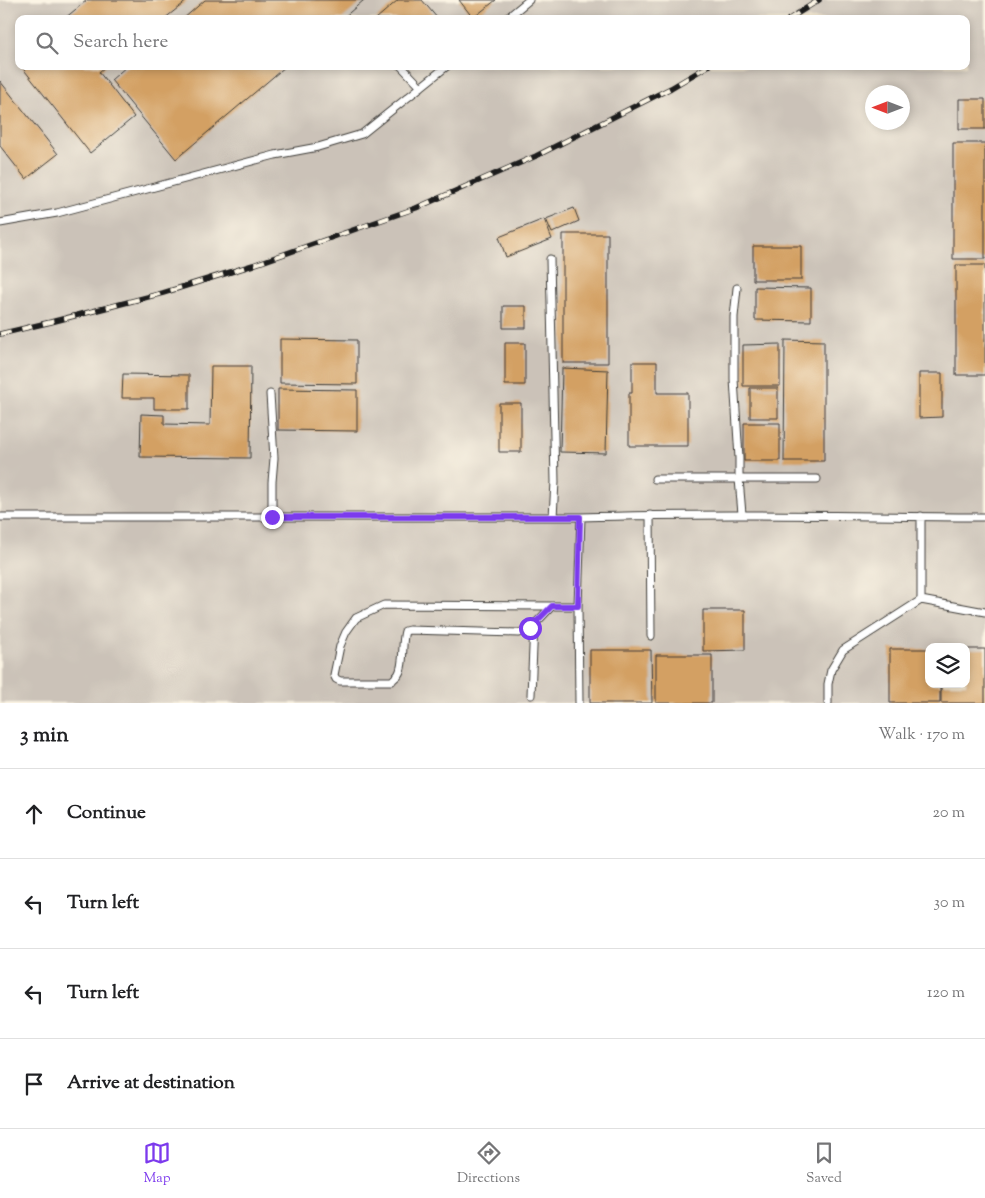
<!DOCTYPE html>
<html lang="en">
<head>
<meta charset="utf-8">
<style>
  :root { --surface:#fff; --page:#f2f2f2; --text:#202124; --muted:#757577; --line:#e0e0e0; --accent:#7c3aed }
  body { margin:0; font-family:"Sorts Mill Goudy",serif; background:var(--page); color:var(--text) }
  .controls { position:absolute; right:15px; bottom:15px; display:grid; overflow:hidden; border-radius:10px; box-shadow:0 2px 8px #0003 }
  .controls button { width:45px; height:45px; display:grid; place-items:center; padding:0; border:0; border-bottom:1px solid var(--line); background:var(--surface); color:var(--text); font:25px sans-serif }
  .compass { position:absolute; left:865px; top:85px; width:45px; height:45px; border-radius:50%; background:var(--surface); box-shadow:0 2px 8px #0003; rotate:270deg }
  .stop { position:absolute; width:15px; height:15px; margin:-11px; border:4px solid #7c3aed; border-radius:50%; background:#fff }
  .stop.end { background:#7c3aed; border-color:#fff; box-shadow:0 1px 5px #0008 }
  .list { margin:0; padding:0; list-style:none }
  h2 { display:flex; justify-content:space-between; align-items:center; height:65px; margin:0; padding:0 20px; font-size:21px }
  h2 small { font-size:16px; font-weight:400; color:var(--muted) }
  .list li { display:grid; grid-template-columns:32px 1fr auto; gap:15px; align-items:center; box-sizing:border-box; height:90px; padding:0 20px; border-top:1px solid var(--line) }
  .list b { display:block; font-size:19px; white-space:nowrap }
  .list em { font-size:16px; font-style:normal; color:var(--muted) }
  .icon { flex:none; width:28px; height:28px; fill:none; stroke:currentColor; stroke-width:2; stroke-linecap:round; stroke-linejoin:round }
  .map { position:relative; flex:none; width:985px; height:703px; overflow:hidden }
  .search { position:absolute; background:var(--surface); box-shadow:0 2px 8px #0003; left:15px; right:15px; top:15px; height:55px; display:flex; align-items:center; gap:12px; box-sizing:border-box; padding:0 18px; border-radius:10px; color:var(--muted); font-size:19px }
  .sheet { height:425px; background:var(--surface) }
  nav { display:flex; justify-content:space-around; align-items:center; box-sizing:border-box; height:70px; border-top:1px solid var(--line); background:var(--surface); font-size:14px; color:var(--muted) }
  nav a { display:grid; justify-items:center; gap:2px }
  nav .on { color:var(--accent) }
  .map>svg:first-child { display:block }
  .industrial { fill:#cbc2b8; fill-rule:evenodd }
  .building { fill:#d3a063 }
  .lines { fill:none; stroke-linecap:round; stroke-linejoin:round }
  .service-casing { stroke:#3d3b37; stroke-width:9 }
  .service { stroke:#fff; stroke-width:7 }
  .rail-casing { stroke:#1c1c1c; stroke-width:5.5 }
  .rail { stroke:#fcf5e5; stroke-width:4; stroke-dasharray:11; stroke-linecap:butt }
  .route { stroke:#7c3aed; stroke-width:6 }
</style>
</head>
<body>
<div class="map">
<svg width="985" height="703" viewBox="0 0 985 703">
  <rect width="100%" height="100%" fill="#fcf5e5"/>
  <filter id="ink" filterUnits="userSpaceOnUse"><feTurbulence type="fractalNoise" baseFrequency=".02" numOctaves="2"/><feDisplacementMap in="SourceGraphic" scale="10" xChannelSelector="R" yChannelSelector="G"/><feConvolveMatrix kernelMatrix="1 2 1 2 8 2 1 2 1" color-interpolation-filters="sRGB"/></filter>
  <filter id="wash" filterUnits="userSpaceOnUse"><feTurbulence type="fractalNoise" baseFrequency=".0096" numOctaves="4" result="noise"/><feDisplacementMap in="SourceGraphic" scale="20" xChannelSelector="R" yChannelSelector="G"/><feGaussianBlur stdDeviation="1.12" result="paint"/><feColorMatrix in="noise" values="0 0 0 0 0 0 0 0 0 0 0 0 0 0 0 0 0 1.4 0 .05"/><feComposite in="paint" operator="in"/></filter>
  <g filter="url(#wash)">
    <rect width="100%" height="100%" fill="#f5e8cf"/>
    <!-- industrial -->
    <path class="industrial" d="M 0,0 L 985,0 L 985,703 L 0,703 ZM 19,19 L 966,19 L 966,66 L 19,66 ZM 872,92 L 902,92 L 902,122 L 872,122 ZM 929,647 L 966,647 L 966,684 L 929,684 Z"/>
    <g id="blocks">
      <!-- building -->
      <path class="building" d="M 87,0 L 188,0 L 164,19 L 64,19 Z
        M 205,0 L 364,0 L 342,19 L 183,19 Z
        M 398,0 L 422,0 L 438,19 L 376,19 Z
        M 459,0 L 496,0 L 473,18 Z
        M 21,66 L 106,66 L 99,72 L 134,117 L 90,153 Z
        M 127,66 L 286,66 L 176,159 L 111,80 Z
        M 0,81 L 58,154 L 26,179 L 0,146 Z
        M 959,99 L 985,99 L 985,129 L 959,129 Z
        M 953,143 L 985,143 L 985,259 L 953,259 Z
        M 574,208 L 579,221 L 552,233 L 546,219 Z
        M 544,219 L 552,239 L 506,257 L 499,237 Z
        M 563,234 L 608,234 L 608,363 L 563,363 Z
        M 753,246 L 801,246 L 801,280 L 753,280 Z
        M 956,265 L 985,265 L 985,375 L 956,375 Z
        M 755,287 L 811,288 L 811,321 L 755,320 Z
        M 503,306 L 526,306 L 526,328 L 503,328 Z
        M 280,339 L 357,340 L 357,384 L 280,383 Z
        M 785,340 L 824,341 L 824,461 L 784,461 Z
        M 505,343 L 525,343 L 525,385 L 505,385 Z
        M 780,344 L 780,386 L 743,386 L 743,345 Z
        M 632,362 L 657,362 L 657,393 L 688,393 L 688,446 L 629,446 L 629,393 L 632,393 Z
        M 211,366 L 251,366 L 250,458 L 140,457 L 141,414 L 164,415 L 164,424 L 210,425 Z
        M 562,368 L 608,370 L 606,453 L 560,452 Z
        M 919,373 L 942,373 L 942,417 L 919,418 Z
        M 123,374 L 189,375 L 189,409 L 154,409 L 154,398 L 122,398 Z
        M 750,388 L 778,388 L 778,418 L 750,418 Z
        M 278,389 L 357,390 L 357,431 L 278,430 Z
        M 499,403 L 521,403 L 521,452 L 499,452 Z
        M 744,423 L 780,423 L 780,461 L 744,461 Z
        M 703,610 L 745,610 L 745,650 L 703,651 Z
        M 890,649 L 929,649 L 929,684 L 940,684 L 940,703 L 890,703 Z
        M 966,649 L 985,649 L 985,703 L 941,703 L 941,684 L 966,684 Z
        M 590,650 L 651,650 L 652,703 L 590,703 Z
        M 656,655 L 712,655 L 712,703 L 656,703 Z"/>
    </g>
  </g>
  <g filter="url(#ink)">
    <use href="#blocks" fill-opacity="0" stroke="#3d3b37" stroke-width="1"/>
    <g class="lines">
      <defs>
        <path id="service" d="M 506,19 L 529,0
          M 401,66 L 421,87
          M 0,223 L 57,213 L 275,155 L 318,147 L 362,134 L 447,66
          M 550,259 L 555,482 L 553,517
          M 737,288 L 734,317 L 734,379 L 739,458 L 739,479 L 742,514
          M 270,394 L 274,458 L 272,482 L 272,517
          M 655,479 L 817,479
          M 650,515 L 651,636
          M 921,516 L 921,600
          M 0,517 L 581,517 C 715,513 850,516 985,517
          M 552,606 C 542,616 532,630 519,633 L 409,630 L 405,631 C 401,644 405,665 398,675 C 397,676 392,680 392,681 L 340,681 L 336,679 L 334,675 L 340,646 L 346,632 L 356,618 L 384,605 L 552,606 L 578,606
          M 531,695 L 534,624
          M 579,703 L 578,606 L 581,517
          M 828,703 L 828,684 L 831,670 L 843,650 L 921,600 L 985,612"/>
      </defs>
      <!-- service casing -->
      <use href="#service" class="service-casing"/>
      <!-- service -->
      <use href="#service" class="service"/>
      <defs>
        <path id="rail" d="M 789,19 L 819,0
          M 0,334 L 51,322 L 163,293 L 253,265 L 416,208 L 536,156 L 671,88 L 708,66"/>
      </defs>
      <!-- rail casing -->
      <use href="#rail" class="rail-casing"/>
      <!-- rail -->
      <use href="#rail" class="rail"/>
    </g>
  </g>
  <g class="lines" filter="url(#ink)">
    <!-- route -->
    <path class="route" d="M 272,517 L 580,517 L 578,606 L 552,606 L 530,628"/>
  </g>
</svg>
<div class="controls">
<button><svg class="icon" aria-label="layers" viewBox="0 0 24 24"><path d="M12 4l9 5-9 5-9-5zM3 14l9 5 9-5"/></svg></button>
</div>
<svg class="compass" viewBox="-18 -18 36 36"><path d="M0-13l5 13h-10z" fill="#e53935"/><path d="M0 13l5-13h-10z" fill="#757577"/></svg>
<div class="stop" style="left:530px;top:628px"></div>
<div class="stop end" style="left:272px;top:517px"></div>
<div class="search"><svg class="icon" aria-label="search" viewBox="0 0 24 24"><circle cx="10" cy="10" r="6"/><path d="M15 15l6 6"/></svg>Search here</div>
</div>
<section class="sheet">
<h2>3 min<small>Walk · 170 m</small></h2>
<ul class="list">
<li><svg class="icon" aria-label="ahead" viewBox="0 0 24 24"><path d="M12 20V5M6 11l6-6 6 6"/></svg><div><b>Continue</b></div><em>20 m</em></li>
<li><svg class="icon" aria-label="left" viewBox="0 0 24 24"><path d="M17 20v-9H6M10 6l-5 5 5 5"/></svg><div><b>Turn left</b></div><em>30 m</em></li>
<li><svg class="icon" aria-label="left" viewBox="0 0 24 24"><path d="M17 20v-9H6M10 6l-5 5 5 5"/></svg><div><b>Turn left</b></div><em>120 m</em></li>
<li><svg class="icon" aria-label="arrive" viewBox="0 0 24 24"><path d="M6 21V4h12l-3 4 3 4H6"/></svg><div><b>Arrive at destination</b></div></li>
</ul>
</section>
<nav>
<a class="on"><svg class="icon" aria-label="map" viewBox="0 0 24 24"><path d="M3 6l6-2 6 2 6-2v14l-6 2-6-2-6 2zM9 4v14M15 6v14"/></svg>Map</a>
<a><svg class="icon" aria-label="directions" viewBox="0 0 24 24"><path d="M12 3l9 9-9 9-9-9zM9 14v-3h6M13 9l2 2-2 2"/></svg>Directions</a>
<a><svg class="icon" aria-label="saved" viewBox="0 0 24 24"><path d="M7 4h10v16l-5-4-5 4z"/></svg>Saved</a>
</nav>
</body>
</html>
